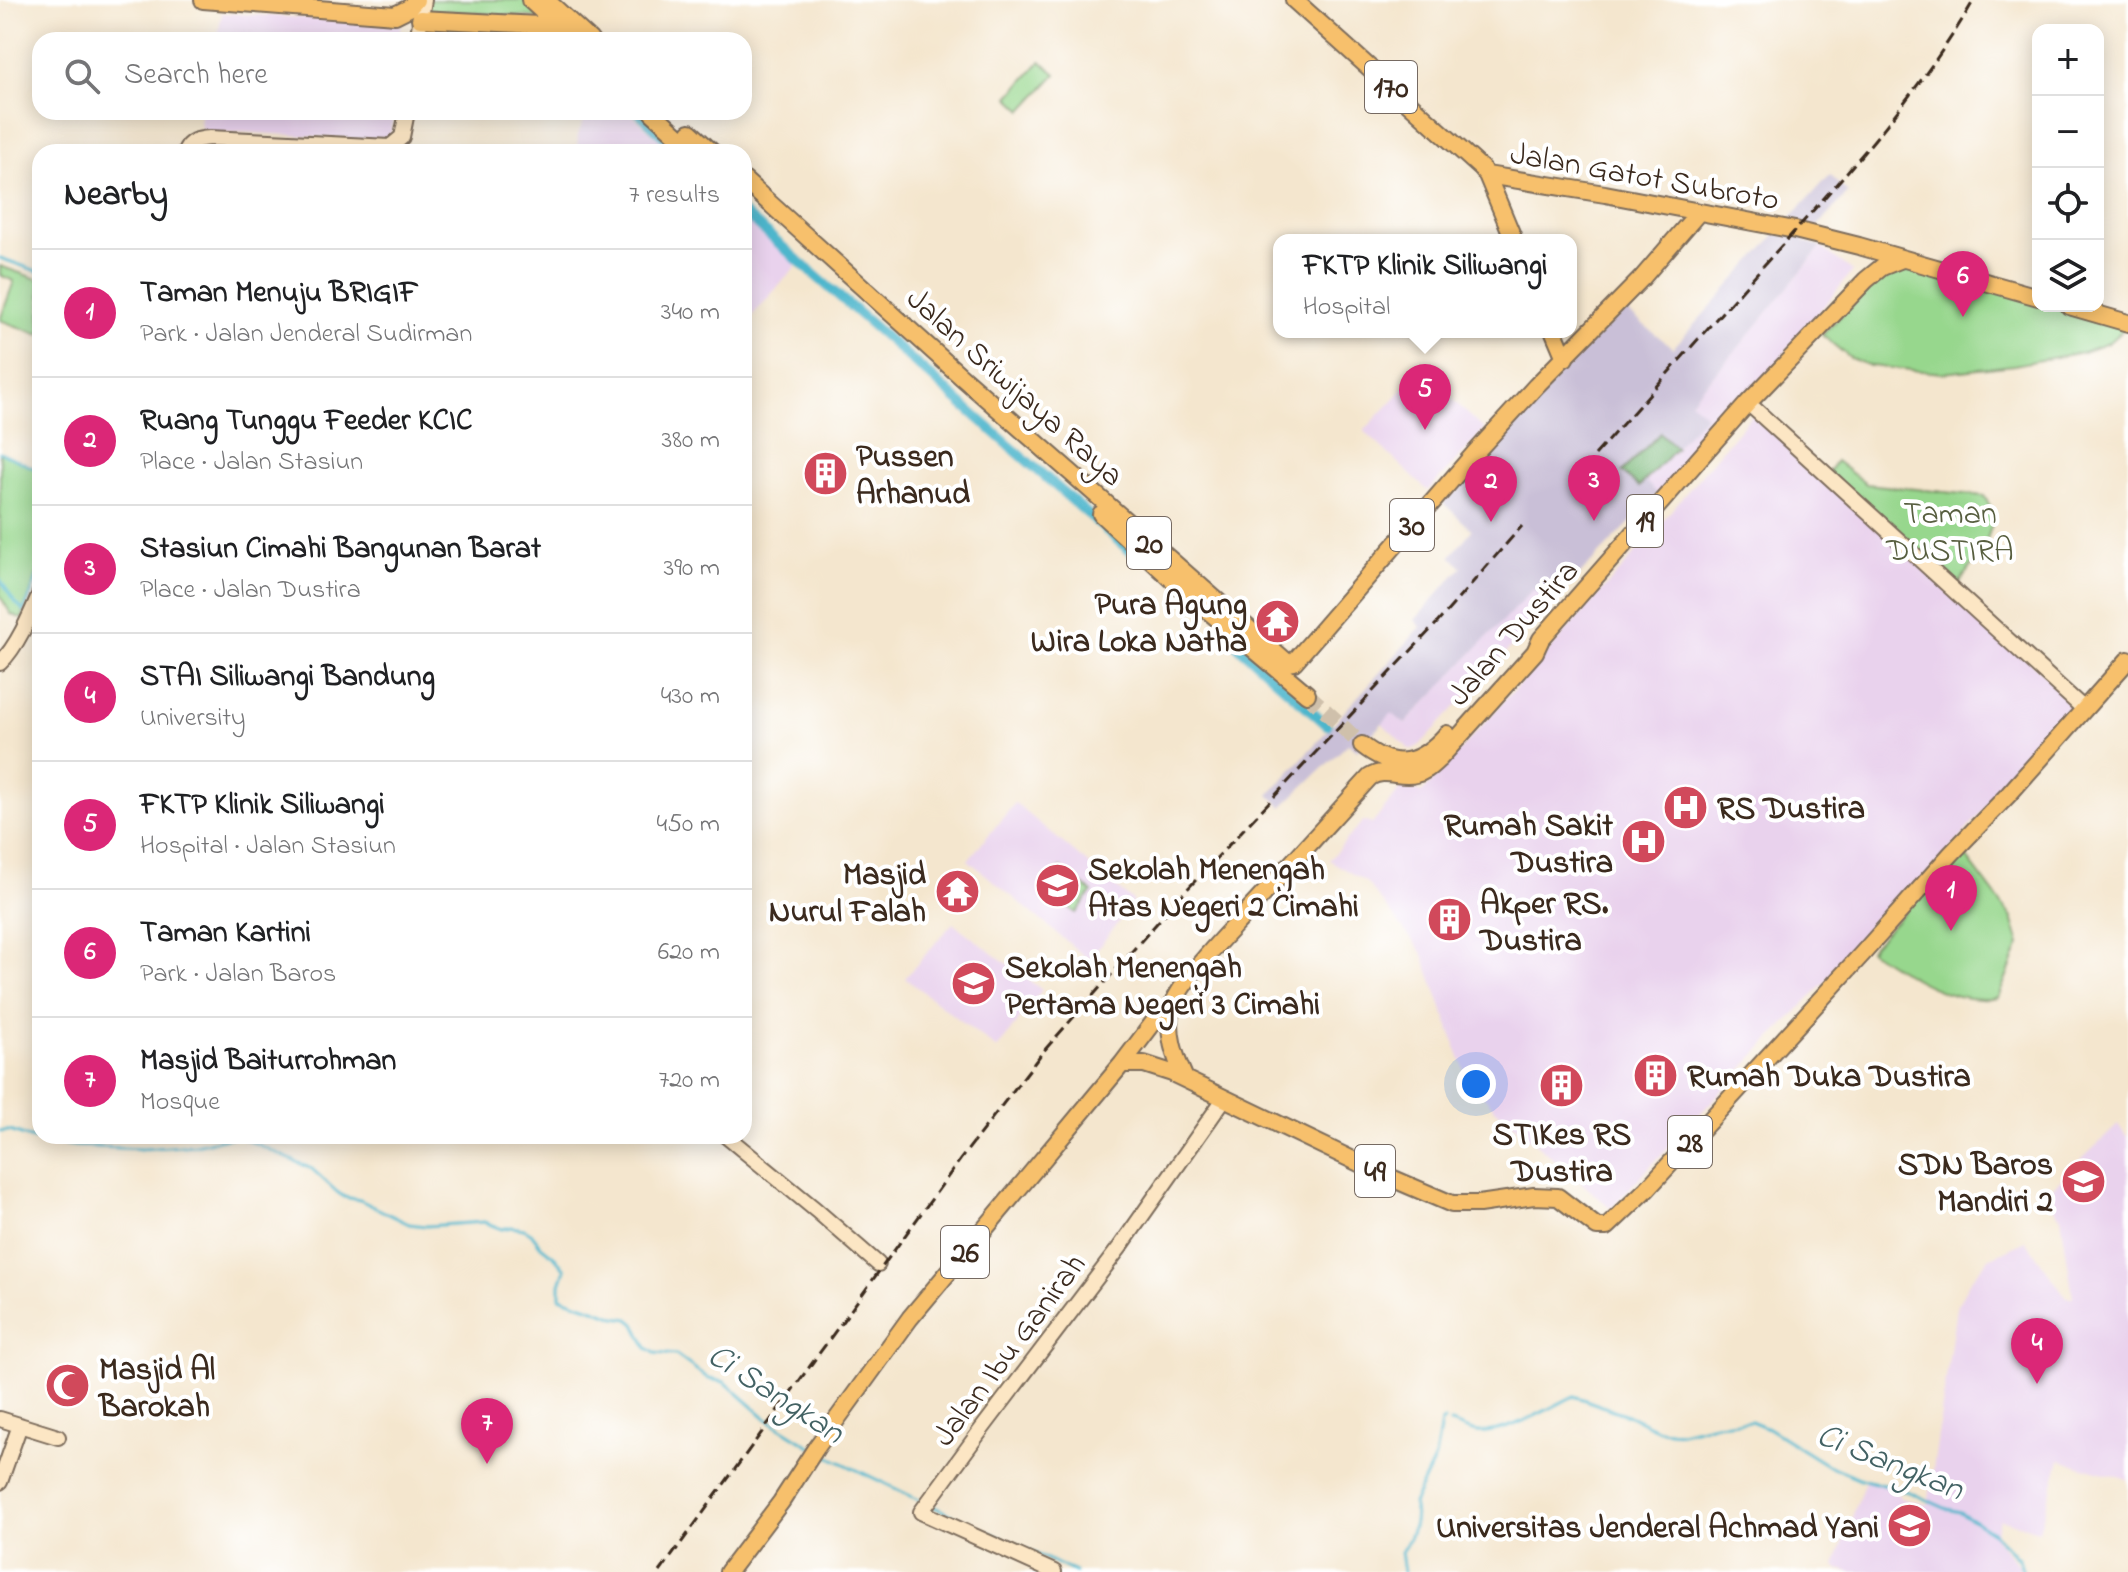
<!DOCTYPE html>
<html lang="en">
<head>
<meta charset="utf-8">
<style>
  :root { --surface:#fff; --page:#f2f2f2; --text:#202124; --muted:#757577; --line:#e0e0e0; --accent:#db2777 }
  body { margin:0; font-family:"Indie Flower",sans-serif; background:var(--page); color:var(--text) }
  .controls { position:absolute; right:24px; top:24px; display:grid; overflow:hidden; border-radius:16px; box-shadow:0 4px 20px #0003 }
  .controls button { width:72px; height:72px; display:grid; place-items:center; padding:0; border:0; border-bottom:2px solid var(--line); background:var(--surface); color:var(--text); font:40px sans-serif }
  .you { position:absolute; left:1476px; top:1084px; width:28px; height:28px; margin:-20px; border:6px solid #fff; border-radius:50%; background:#1a73e8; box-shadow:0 0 0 12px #1a73e833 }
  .badge { display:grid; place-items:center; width:52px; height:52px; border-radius:50%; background:var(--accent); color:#fff; font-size:26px; font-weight:700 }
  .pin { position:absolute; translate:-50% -66px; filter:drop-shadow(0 2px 4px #0008) }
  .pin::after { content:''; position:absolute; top:42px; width:28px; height:24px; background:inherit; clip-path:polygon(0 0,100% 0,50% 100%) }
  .popup { position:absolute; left:1273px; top:234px; width:304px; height:104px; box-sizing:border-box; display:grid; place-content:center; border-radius:16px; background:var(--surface); filter:drop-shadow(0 2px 6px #0005); font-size:26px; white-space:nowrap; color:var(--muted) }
  .popup b { font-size:30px; color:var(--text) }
  .popup::after { content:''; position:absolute; left:50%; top:100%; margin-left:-16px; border:16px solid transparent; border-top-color:var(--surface) }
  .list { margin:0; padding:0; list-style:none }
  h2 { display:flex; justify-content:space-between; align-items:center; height:104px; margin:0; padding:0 32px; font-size:34px }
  h2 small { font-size:26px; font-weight:400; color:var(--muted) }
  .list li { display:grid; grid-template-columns:52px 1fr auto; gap:24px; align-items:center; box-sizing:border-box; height:128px; padding:0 32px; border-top:2px solid var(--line) }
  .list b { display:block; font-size:30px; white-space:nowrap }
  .list p { margin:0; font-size:26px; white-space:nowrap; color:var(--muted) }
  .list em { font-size:26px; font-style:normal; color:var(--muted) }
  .icon { flex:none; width:44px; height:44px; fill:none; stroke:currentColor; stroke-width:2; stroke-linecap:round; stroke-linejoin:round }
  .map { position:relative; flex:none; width:2128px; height:1572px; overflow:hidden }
  .search { position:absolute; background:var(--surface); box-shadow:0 4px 20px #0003; left:32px; top:32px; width:720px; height:88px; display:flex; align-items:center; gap:20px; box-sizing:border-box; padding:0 28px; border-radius:24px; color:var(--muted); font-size:30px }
  .panel { position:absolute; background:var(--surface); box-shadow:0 4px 20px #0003; left:32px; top:144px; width:720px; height:1000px; border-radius:24px }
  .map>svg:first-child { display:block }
  .built { fill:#e9d2ed }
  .industrial { fill:#c9bfd7 }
  .green { fill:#97d78d; stroke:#698056; stroke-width:2 }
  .forest { fill:#79b878; stroke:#5a714b; stroke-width:2 }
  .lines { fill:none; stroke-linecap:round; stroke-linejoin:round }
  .stream { stroke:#4eb6cc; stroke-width:3 }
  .canal { stroke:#4eb6cc; stroke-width:10 }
  .primary-tunnel { stroke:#cfc0ab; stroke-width:16; stroke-dasharray:16 8; stroke-linecap:butt }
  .secondary-casing { stroke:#7c6c5c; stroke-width:18 }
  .primary-casing { stroke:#7c6c5c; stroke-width:20 }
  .secondary { stroke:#fce6c4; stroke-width:14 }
  .primary { stroke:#f7c06c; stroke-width:16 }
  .rail { stroke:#3b2a1e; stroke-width:3; stroke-dasharray:12 6; stroke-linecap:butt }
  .labels { text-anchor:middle; stroke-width:8; stroke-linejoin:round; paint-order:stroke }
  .shield { fill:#fff; stroke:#766a62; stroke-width:2 }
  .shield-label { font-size:30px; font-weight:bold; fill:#3b2a1e }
  .street-label { font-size:32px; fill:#3b2a1e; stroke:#fff }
  .poi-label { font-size:32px; font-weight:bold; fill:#3b2a1e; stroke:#fff; text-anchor:start }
  .park-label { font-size:32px; fill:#575e3f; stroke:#fff }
  .water-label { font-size:34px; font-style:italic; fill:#436264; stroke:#fff }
</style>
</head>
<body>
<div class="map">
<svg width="2128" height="1572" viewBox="0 0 2128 1572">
  <rect width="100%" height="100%" fill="#fff"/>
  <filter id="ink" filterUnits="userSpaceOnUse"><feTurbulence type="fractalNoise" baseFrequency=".0125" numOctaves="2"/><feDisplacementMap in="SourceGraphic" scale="16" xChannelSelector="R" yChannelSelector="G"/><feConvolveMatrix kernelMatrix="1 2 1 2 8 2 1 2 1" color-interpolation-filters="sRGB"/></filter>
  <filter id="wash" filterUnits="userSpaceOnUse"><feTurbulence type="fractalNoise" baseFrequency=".006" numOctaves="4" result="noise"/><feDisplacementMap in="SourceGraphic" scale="32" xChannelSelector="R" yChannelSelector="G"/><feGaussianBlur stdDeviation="1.8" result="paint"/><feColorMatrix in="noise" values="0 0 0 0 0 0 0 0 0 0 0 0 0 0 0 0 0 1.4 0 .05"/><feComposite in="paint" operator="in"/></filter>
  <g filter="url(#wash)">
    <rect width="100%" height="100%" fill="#f4e6ce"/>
    <!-- built -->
    <path class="built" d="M 222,13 L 401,24 L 399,40 L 217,40 Z
      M 202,112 L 393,112 L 390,141 L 242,132 L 202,134 L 200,118 Z
      M 588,112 L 629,112 L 673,152 L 577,152 L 578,134 Z
      M 744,217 L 797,265 L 744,325 Z
      M 1821,247 L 1853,271 L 1773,367 L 1658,494 L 1645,481 L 1705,415 L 1689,402 L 1739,347 Z
      M 1421,370 L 1485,430 L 1428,491 L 1364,431 Z
      M 1754,412 L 2073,701 L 1888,925 L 1821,986 L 1611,1208 L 1496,1110 L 1467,1077 L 1422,952 L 1366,882 L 1329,860 L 1363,821 L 1372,824 L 1402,787 L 1422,793 L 1628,562 Z
      M 1533,588 L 1551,604 L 1420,745 L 1413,749 L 1409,749 L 1382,723 L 1392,712 L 1405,724 Z
      M 1015,803 L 1134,902 L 1089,960 L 968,860 Z
      M 953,923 L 1042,990 L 997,1049 L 905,978 Z
      M 2118,1125 L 2128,1137 L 2128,1480 L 2060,1460 L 2039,1530 L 1999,1519 L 1995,1538 L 2018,1564 L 2019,1572 L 1851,1572 L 1838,1569 L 1835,1565 L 1837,1560 L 1865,1481 L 1891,1489 L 1891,1492 L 1898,1494 L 1900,1498 L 1928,1505 L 1956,1308 L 1970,1280 L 1989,1258 L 2026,1241 L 2066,1297 L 2073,1297 L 2061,1217 L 2044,1195 Z"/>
    <!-- industrial -->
    <path class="industrial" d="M 1830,175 L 1848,193 L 1804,241 L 1821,247 L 1739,347 L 1690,401 L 1706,415 L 1645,480 L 1658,494 L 1551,604 L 1533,589 L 1405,724 L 1392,713 L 1357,750 L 1348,744 L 1282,807 L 1269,795 L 1421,627 L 1415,620 L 1462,567 L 1451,556 L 1472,530 L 1440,500 L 1558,372 L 1623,308 L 1673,348 Z"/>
    <!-- green -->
    <path class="green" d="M 425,0 L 526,0 L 545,18 L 424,9 Z
      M 1041,61 L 1056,74 L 1023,110 L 1009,97 Z
      M 0,266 L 40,280 L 40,335 L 0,320 L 14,281 L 0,275 Z
      M 1887,268 L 1909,268 L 2038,302 L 2038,306 L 2052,306 L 2126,327 L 2108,343 L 2083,352 L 2014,365 L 1943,373 L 1870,366 L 1850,358 L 1822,335 Z
      M 0,452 L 40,471 L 40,566 L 22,619 L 11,614 L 0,596 Z
      M 1836,461 L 1866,484 L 1984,496 L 1995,515 L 1985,545 L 1957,587 L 1828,472 Z
      M 1961,850 L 2012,918 L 2020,944 L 1998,998 C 1952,1006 1906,975 1869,950 Z
      M 1061,868 L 1092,892 L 1076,913 L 1045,889 Z"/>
    <!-- forest -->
    <path class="forest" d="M 1660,433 L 1676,448 L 1639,487 L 1622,472 Z"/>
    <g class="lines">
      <!-- stream -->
      <path class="stream" d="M 0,258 L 40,272
        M 0,452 L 40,471
        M 0,579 L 13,600 L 24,611
        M 24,611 L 40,571
        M 0,1131 L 10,1131 L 33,1139 L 75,1146 L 142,1149 L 195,1145 L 236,1136 L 248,1140 L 312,1169 L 337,1192 L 344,1197 L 360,1200 L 409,1224 L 426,1226 L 484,1222 L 502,1229 L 511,1227 L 524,1229 L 531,1233 L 541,1246 L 555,1257 L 565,1269 L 560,1284 L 560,1297 L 616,1317 L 629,1319 L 635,1324 L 647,1348 L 655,1353 L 676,1355 L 709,1379 L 725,1382 L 767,1419 L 812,1447
        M 1450,1423 C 1462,1426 1473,1434 1486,1432 C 1513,1430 1550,1408 1574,1396 L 1627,1415 L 1659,1430 L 1681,1432 L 1715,1424 L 1751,1421 L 1768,1428 L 1827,1465 L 1861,1479 L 1909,1492 L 1947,1509 L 1960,1512 L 1992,1532 L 2019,1559 L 2023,1572
        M 822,1453 L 923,1502
        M 930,1505 L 1075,1572
        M 1404,1572 L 1401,1552 C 1411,1538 1418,1520 1413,1504 L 1435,1458 L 1441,1423 L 1444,1421"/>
      <!-- canal -->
      <path class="canal" d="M 424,30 L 560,40
        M 638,112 L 680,152
        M 744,213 L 1131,552
        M 1221,631 L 1327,725"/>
    </g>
  </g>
  <g filter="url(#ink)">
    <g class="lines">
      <!-- primary-tunnel -->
      <path class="primary-tunnel" d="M 1307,694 L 1362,745"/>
      <defs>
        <path id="secondary" d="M 417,40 L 424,0
          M 185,152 C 188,140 199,139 210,138 L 390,147 L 402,137 L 407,112
          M 1748,403 L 2084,709
          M 0,663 C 17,647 31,614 40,593
          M 726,1136 L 816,1210 L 878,1264
          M 0,1419 L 58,1437
          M 0,1482 L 20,1425
          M 1054,1572 L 921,1512 L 981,1430 L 1120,1247 L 1224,1099"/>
        <path id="primary" d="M 203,0 L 395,15 L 409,8 L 416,0
          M 530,0 L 574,40
          M 546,0 L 590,40
          M 1294,0 L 1481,168 L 1487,175 L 1514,240
          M 420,19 L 559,26
          M 652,112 L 696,152
          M 690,132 L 712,152
          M 1487,175 L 1605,194 L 1795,230 L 1859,246 L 2038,297
          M 744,180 L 963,378 L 1288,663 L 1294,662 L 1474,454 L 1536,386 L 1642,278 L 1698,213
          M 2069,306 L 2128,323
          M 1554,332 L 1565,358
          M 1101,514 L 1187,593 L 1307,694
          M 1362,745 C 1396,772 1420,764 1447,734
          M 1122,1064 L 1144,1064 L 1172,1073 L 1382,1174 L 1452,1204 L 1479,1204 L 1534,1196 L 1558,1197 L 1597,1227 L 1607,1227 L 1647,1189 L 1863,953 L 1951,854 L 2009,794 L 2128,660
          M 1185,1079 C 1175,1057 1166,1033 1172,1008 C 1177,984 1228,933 1246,913 C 1288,868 1329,822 1370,777 C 1385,767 1400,779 1416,774 C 1426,772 1432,765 1439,759 L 1535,652 L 1541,639 L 1748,403 L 1866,280 L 1882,267 L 1902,259
          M 728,1572 L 781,1502 L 816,1448 L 910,1318 L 1024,1182 L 1122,1064 L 1153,1023 L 1157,1019 L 1170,1017"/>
      </defs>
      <!-- secondary casing -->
      <use href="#secondary" class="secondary-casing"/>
      <!-- primary casing -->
      <use href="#primary" class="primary-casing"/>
      <!-- secondary -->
      <use href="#secondary" class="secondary"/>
      <!-- primary -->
      <use href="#primary" class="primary"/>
      <!-- rail -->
      <path class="rail" d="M 1595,455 C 1655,388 1714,321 1774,254 C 1846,174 1920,93 1974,0
        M 660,1572 L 960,1160 L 1042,1053 L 1179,898 L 1437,623 L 1522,526"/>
    </g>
  </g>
  <!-- icons -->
  <defs>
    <symbol id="building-disc" viewBox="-11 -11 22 22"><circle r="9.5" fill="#d1495b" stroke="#fff"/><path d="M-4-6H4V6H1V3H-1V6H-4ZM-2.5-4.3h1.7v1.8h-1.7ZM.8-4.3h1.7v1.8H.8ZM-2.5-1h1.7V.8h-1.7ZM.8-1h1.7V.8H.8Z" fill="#fff"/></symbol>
    <symbol id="temple-disc" viewBox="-11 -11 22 22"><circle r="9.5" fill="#d1495b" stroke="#fff"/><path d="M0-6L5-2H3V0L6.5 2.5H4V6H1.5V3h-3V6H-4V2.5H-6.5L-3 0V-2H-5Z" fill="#fff"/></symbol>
    <symbol id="hospital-disc" viewBox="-11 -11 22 22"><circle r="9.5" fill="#d1495b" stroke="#fff"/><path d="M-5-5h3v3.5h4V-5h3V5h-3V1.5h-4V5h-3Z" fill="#fff"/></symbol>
    <symbol id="school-disc" viewBox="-11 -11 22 22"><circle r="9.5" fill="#d1495b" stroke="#fff"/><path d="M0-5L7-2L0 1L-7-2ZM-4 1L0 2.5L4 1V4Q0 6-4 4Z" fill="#fff"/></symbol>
    <symbol id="mosque-disc" viewBox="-11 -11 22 22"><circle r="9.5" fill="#d1495b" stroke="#fff"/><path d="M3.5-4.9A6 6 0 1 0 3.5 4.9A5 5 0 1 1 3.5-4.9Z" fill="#fff"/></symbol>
    <symbol id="university-disc" viewBox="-11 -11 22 22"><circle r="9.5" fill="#d1495b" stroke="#fff"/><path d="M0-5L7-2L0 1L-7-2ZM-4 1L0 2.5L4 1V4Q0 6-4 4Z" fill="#fff"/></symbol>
  </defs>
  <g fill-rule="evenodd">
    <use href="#building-disc" x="800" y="448" width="51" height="51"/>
    <use href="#temple-disc" x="1252" y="596" width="51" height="51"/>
    <use href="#hospital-disc" x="1660" y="782" width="51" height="51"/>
    <use href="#hospital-disc" x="1618" y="816" width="51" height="51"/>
    <use href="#school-disc" x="1032" y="860" width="51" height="51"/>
    <use href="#temple-disc" x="932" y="866" width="51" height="51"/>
    <use href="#building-disc" x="1424" y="894" width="51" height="51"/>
    <use href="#school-disc" x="948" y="958" width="51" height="51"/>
    <use href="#building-disc" x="1630" y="1050" width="51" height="51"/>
    <use href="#building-disc" x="1536" y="1060" width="51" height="51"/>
    <use href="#school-disc" x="2058" y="1156" width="51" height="51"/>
    <use href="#mosque-disc" x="42" y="1360" width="51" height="51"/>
    <use href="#university-disc" x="1884" y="1500" width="51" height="51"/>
  </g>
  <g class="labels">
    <!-- shield labels -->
    <g class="shield">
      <rect x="1365" y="61" width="52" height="52" rx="6"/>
      <rect x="1627" y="495" width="36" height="52" rx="6"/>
      <rect x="1390" y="499" width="44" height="52" rx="6"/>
      <rect x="1127" y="517" width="44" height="52" rx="6"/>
      <rect x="1668" y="1116" width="44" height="52" rx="6"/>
      <rect x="1355" y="1145" width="40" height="52" rx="6"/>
      <rect x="941" y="1226" width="48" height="52" rx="6"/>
    </g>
    <g class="shield-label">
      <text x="1391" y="97">170</text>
      <text x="1645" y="531">19</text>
      <text x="1412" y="535">30</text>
      <text x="1149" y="553">20</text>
      <text x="1690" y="1152">28</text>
      <text x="1375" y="1181">49</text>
      <text x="965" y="1262">26</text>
    </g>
    <!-- street labels -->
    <g class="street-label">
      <text transform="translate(1645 175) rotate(10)" y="11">Jalan Gatot Subroto</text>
      <text transform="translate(1016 386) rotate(42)" y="11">Jalan Sriwijaya Raya</text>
      <text transform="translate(1512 632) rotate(-49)" y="11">Jalan Dustira</text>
      <text transform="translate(1008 1349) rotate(-53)" y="11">Jalan Ibu Ganirah</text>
    </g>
    <!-- poi labels -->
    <g class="poi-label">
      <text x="856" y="466">Pussen<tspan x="856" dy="37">Arhanud</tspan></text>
      <text x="1247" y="614" text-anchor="end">Pura Agung<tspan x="1247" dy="37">Wira Loka Natha</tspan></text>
      <text x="1717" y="818">RS Dustira</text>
      <text x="1613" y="835" text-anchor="end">Rumah Sakit<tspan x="1613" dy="37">Dustira</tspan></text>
      <text x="1088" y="879">Sekolah Menengah<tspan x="1088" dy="37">Atas Negeri 2 Cimahi</tspan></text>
      <text x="926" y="884" text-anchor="end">Masjid<tspan x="926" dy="37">Nurul Falah</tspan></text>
      <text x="1480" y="913">Akper RS.<tspan x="1480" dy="37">Dustira</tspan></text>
      <text x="1005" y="977">Sekolah Menengah<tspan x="1005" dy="37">Pertama Negeri 3 Cimahi</tspan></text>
      <text x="1687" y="1086">Rumah Duka Dustira</text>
      <text x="1562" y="1144" text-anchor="middle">STIKes RS<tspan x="1562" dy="37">Dustira</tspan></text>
      <text x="2053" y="1174" text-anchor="end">SDN Baros<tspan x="2053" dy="37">Mandiri 2</tspan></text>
      <text x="99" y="1379">Masjid Al<tspan x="99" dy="37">Barokah</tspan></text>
      <text x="1879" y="1537" text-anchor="end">Universitas Jenderal Achmad Yani</text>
    </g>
    <!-- park labels -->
    <g class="park-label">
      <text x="1950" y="523">Taman<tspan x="1950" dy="37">DUSTIRA</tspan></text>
    </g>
    <!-- water labels -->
    <g class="water-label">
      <text transform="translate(777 1392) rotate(33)" y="12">Ci Sangkan</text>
      <text transform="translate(1891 1460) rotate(22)" y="12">Ci Sangkan</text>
    </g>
  </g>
</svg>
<div class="controls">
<button>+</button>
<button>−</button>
<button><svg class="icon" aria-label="locate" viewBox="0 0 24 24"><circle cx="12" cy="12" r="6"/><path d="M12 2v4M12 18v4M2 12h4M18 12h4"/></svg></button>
<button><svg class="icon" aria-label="layers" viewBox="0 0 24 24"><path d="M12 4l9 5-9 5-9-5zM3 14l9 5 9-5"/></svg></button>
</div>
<div class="you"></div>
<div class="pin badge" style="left:1951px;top:931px">1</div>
<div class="pin badge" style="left:1491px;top:522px">2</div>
<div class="pin badge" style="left:1594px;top:521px">3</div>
<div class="pin badge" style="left:2037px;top:1384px">4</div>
<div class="pin badge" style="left:1425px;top:430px">5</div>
<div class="popup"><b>FKTP Klinik Siliwangi</b>Hospital</div>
<div class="pin badge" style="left:1963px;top:317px">6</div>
<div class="pin badge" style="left:487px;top:1464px">7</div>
<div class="search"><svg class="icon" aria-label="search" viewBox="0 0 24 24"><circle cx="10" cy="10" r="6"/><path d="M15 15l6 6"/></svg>Search here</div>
<section class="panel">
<h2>Nearby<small>7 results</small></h2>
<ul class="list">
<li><span class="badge">1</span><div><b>Taman Menuju BRIGIF</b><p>Park · Jalan Jenderal Sudirman</p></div><em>340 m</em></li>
<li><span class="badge">2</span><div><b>Ruang Tunggu Feeder KCIC</b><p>Place · Jalan Stasiun</p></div><em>380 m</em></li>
<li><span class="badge">3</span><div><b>Stasiun Cimahi Bangunan Barat</b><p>Place · Jalan Dustira</p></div><em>390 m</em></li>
<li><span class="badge">4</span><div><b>STAI Siliwangi Bandung</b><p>University</p></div><em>430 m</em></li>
<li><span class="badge">5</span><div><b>FKTP Klinik Siliwangi</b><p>Hospital · Jalan Stasiun</p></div><em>450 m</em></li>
<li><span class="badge">6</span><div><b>Taman Kartini</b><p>Park · Jalan Baros</p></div><em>620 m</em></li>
<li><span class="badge">7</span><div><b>Masjid Baiturrohman</b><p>Mosque</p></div><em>720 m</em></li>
</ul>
</section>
</div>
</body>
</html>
